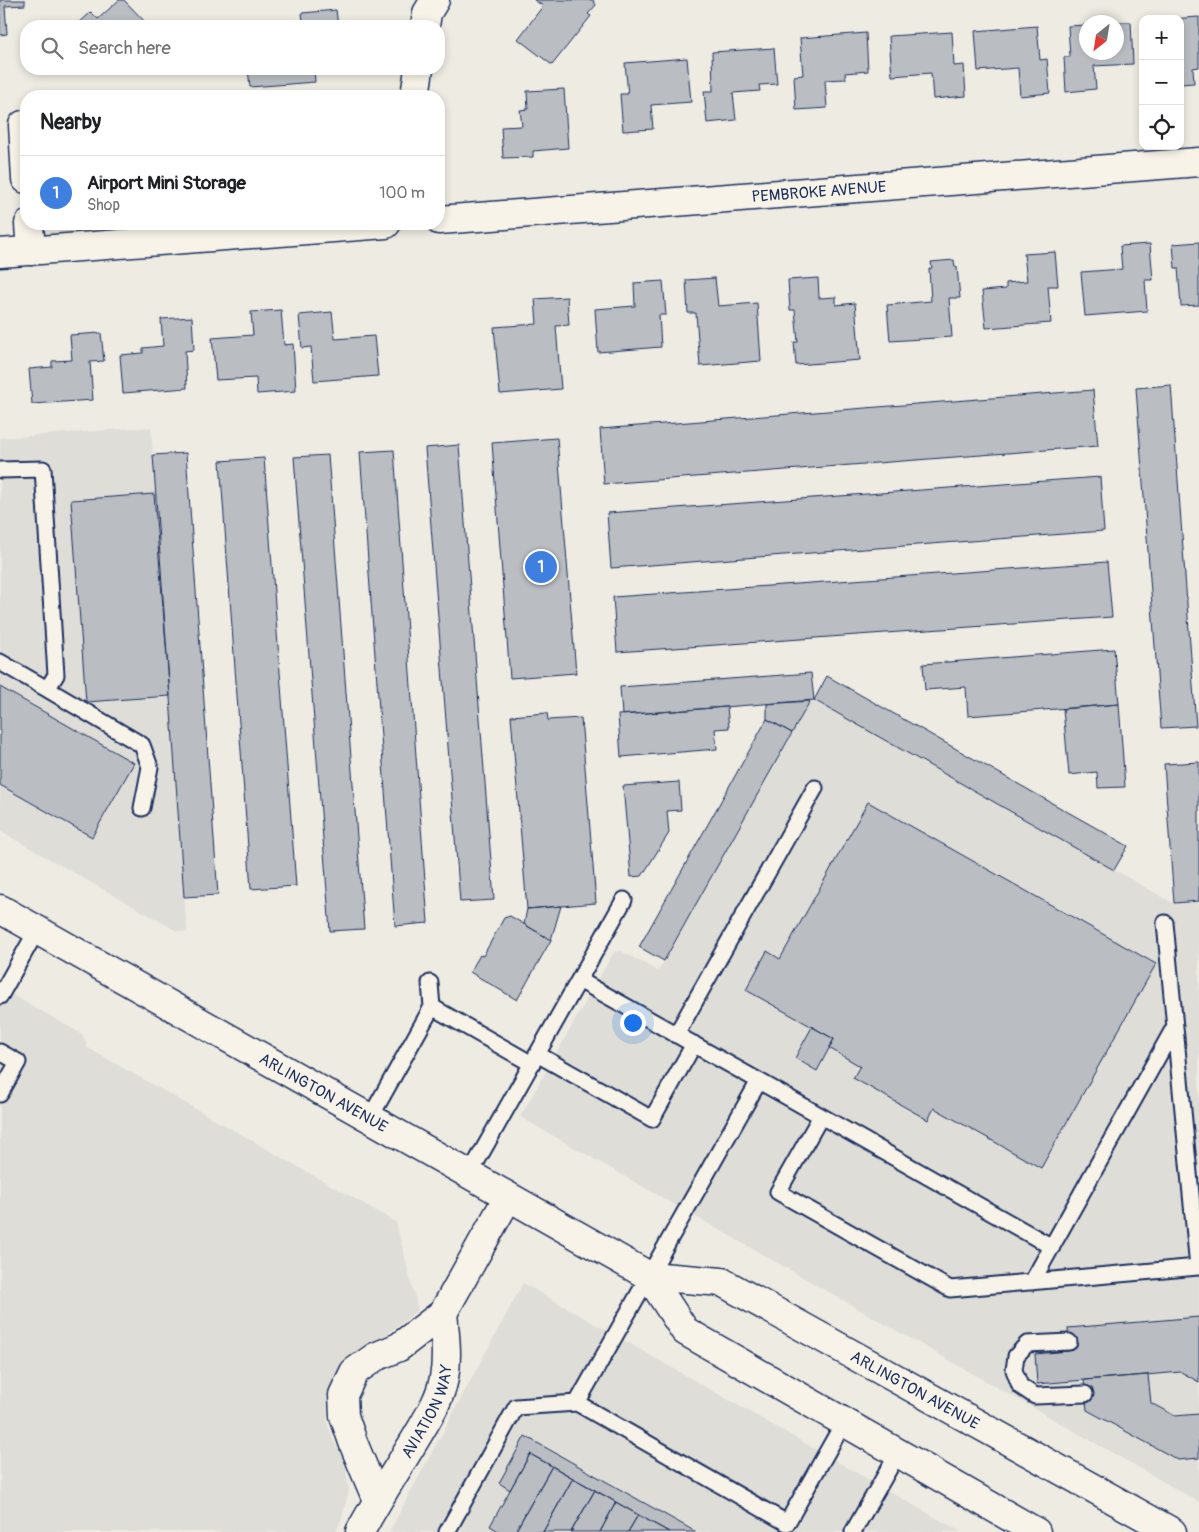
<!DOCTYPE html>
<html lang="en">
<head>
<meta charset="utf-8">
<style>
  :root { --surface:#fff; --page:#f6f6f6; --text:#202124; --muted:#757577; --line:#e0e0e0; --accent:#c8321e }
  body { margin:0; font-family:Pangolin,sans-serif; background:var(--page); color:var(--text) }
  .controls { position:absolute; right:15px; top:15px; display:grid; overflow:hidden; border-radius:10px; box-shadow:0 2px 8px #0003 }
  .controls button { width:45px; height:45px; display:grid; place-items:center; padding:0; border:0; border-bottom:1px solid var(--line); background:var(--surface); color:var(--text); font:25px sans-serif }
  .compass { position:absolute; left:1079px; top:15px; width:45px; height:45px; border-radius:50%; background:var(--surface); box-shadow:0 2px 8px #0003; rotate:210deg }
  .you { position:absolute; left:632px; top:1022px; width:18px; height:18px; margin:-12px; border:4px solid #fff; border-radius:50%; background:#1a73e8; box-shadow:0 0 0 8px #1a73e833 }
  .badge { display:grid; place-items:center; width:32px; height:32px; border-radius:50%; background:var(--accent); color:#fff; font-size:16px; font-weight:700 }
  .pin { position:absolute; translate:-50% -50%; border:2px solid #fff; box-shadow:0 1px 5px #0006 }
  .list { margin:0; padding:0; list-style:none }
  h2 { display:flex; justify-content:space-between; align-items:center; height:65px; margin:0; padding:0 20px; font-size:21px }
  h2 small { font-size:16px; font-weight:400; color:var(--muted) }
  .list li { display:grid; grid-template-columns:32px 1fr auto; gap:15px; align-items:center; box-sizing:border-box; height:75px; padding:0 20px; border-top:1px solid var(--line) }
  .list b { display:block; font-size:19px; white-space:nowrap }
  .list p { margin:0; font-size:16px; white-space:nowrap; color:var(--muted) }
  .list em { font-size:16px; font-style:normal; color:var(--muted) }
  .icon { flex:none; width:28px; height:28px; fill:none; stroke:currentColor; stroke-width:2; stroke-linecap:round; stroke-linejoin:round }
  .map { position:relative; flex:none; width:1199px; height:1532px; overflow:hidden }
  .search { position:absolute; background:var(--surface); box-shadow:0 2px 8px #0003; left:20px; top:20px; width:425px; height:55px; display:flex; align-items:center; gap:12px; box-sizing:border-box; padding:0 18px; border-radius:20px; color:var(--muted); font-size:19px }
  .panel { position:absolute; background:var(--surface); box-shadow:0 2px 8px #0003; left:20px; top:90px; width:425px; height:140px; border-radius:20px }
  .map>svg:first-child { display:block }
  .built { fill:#deddd8 }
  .building { fill:#babdc2; stroke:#1b2f5e }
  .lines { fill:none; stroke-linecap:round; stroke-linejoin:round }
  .lane-casing { stroke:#1b2f5e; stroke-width:19 }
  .street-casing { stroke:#1b2f5e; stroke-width:31 }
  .primary-casing { stroke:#1b2f5e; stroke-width:31 }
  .lane { stroke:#f7f3e8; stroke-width:15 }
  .street { stroke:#f7f3e8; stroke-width:28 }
  .primary { stroke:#f7f3e8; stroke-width:28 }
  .labels { text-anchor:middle; stroke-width:5; stroke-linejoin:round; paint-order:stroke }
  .street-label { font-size:16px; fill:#1b2f5e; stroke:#f7f3e8 }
</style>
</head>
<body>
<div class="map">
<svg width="1199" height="1532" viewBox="0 0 1199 1532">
  <rect width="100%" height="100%" fill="#eeebe2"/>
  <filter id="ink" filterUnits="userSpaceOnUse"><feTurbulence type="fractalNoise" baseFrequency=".02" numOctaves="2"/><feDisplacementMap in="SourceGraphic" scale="10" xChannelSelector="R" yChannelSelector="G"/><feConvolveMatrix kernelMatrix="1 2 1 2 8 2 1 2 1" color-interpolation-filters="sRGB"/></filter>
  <g filter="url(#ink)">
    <!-- built -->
    <path class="built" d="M 151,427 L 184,897 L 187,932 L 177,931 L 0,831 L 0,438 Z
      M 814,700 L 1173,903 L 1199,901 L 1199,1502 L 520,1117 L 614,952 L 621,951 L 658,971 L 810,701 Z
      M 0,988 L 82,1034 L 88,1048 L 396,1222 L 418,1310 L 386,1335 L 352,1355 L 336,1374 L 327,1398 L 327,1421 L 334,1442 L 345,1462 L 349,1491 L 340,1524 L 336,1532 L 0,1532 Z
      M 523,1283 L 961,1532 L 389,1532 Z"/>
    <!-- building -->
    <path class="building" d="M 0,0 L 25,0 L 25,5 L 5,6 L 7,34 L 0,35 Z
      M 119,0 L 124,0 L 149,26 L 76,26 L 91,12 L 98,19 Z
      M 534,0 L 593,0 L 596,5 L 588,14 L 591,16 L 552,65 L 518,39 L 543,6 Z
      M 336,10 L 338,26 L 269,26 L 269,24 L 303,21 L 302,13 Z
      M 1199,17 L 1199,67 L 1193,68 L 1194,83 L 1180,84 L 1180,19 L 1170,19 Z
      M 1116,22 L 1131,22 L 1133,64 L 1094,66 L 1096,89 L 1066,92 L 1064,57 L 1070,57 L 1068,26 L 1086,25 L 1086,52 L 1116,52 Z
      M 1037,26 L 1040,60 L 1047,59 L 1050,93 L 1020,96 L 1018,68 L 978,71 L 975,31 Z
      M 952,32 L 954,66 L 964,65 L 966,96 L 933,99 L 931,73 L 892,76 L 889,36 Z
      M 866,33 L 868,71 L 845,73 L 846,79 L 825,80 L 827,108 L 796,110 L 794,76 L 803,75 L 800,38 Z
      M 774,48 L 777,84 L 759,85 L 760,91 L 733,93 L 736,120 L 707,123 L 704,91 L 713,91 L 712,52 Z
      M 687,58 L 691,102 L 651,105 L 653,129 L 623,131 L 620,94 L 628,94 L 625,63 Z
      M 248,69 L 314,69 L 315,82 L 250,87 Z
      M 564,89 L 568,148 L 533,151 L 533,157 L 503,158 L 501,127 L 522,126 L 520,110 L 528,109 L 527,91 Z
      M 1199,242 L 1199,305 L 1181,306 L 1178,268 L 1175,268 L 1173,244 Z
      M 1150,244 L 1153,280 L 1145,280 L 1147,311 L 1085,316 L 1081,272 L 1122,269 L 1120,246 Z
      M 1055,252 L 1058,286 L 1048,286 L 1051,323 L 986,328 L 982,291 L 1006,289 L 1006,283 L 1027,281 L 1024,254 Z
      M 954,260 L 955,267 L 957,267 L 960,298 L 949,298 L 952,337 L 890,341 L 887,305 L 931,301 L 929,269 L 932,268 L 931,262 Z
      M 715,278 L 718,306 L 757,303 L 761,361 L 700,366 L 696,313 L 688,313 L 686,280 Z
      M 818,278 L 819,298 L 836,297 L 836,305 L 855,303 L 860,360 L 796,365 L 794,342 L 798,342 L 795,310 L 790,310 L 788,280 Z
      M 663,281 L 666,315 L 659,315 L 661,347 L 598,352 L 595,309 L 635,306 L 634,283 Z
      M 567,297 L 569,325 L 556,326 L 561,389 L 500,394 L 494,327 L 537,324 L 535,299 Z
      M 281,310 L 284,345 L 293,344 L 296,391 L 257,394 L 256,378 L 216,380 L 212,338 L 253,335 L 251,312 Z
      M 332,312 L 335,339 L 374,336 L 378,376 L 314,381 L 311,347 L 302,348 L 299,315 Z
      M 192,317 L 194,350 L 185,351 L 187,388 L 123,393 L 120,355 L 143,353 L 143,348 L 163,346 L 161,319 Z
      M 101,333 L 104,361 L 90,362 L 93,400 L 32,404 L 29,369 L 52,367 L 52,361 L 72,360 L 70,335 Z
      M 1171,385 L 1196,726 L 1161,728 L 1136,388 Z
      M 1093,390 L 1098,446 L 604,484 L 600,429 Z
      M 557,438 L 576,673 L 510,678 L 492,443 Z
      M 459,445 L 494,900 L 460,902 L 425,448 Z
      M 394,450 L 428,923 L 395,926 L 360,452 Z
      M 186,453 L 218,895 L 184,897 L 153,455 Z
      M 328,455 L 364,929 L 330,931 L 294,457 Z
      M 264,458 L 296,886 L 251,889 L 220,461 Z
      M 1100,477 L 1104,531 L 611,568 L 607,513 Z
      M 154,494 L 170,696 L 86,702 L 71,500 Z
      M 1107,562 L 1112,617 L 617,652 L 613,597 Z
      M 1114,649 L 1119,704 L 968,716 L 966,687 L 925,690 L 923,664 Z
      M 811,673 L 814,700 L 622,715 L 620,687 Z
      M 827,676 L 1128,846 L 1114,870 L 814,700 Z
      M 0,687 L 134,763 L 92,837 L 0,785 Z
      M 810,701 L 792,733 L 767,719 L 767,704 Z
      M 1119,704 L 1125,787 L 1098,788 L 1097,772 L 1069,775 L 1063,709 Z
      M 727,707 L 729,728 L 715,729 L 717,749 L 621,757 L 618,715 Z
      M 547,713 L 548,720 L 581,718 L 596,903 L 527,909 L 511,716 Z
      M 767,719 L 792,733 L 664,961 L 639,947 Z
      M 1199,762 L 1199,901 L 1174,903 L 1164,764 Z
      M 679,782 L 681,810 L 667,811 L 669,833 L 642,876 L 631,877 L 623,786 Z
      M 868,802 L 1156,964 L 1041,1168 L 934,1108 L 928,1120 L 853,1078 L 860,1066 L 829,1048 L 834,1039 L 746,990 L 767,951 L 780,959 Z
      M 561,906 L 551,940 L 524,924 L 527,909 Z
      M 510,916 L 551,940 L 517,1000 L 470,972 L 480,955 L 483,956 L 504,918 Z
      M 812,1027 L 834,1039 L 817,1071 L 795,1058 Z
      M 1199,1317 L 1199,1382 L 1181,1372 L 1037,1384 L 1035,1354 L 1069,1351 L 1068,1328 Z
      M 1148,1375 L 1151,1403 L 1175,1416 L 1199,1414 L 1199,1458 L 1178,1460 L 1087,1410 L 1084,1380 Z
      M 525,1436 L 696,1532 L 669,1532 L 530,1454 L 510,1490 L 499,1483 Z
      M 530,1454 L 552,1466 L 515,1532 L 500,1532 L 490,1526 Z
      M 552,1466 L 573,1478 L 543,1532 L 515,1532 Z
      M 573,1478 L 595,1490 L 571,1532 L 543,1532 Z
      M 595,1490 L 616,1502 L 600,1532 L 571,1532 Z
      M 616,1502 L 638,1515 L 628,1532 L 600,1532 Z
      M 638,1515 L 669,1532 L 628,1532 Z"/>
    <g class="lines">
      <defs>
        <path id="lane" d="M 0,470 L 43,469 L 56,675 L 47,689 L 0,662
          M 47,689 L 142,745 L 150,767 L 142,808
          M 579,980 L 759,1081
          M 0,996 L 37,930
          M 432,1007 L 532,1064
          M 676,1035 L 815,788
          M 0,1052 L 18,1062 L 0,1094
          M 537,1054 L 652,1119 L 694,1044
          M 821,1116 L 759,1081 L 577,1403 L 787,1523 L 844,1422
          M 370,1118 L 432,1007 L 430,983
          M 469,1175 L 624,900
          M 1052,1247 L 821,1116 L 778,1192 L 950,1289 L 1198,1267 L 1165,923
          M 1032,1282 L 1175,1026
          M 1069,1342 L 1027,1344 L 1016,1356 L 1014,1370 L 1020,1386 L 1035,1396 L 1085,1394
          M 447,1532 L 516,1407 L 577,1403
          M 853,1532 L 898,1453"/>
        <g id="street">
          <path d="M 425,26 L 427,13 L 435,0"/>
          <path d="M 415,96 L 419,69"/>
          <path d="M 23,125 L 26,179"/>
          <path id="s1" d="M 439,220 L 1199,162"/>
          <path d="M 29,224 L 31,251"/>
          <path d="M 0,253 L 386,224"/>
          <path d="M 377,1500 L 354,1445 L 344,1416 L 343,1395 L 354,1372 L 375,1357 L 399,1347 L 443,1313 L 508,1197"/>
          <path id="s2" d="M 360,1532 C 378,1498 399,1467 419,1433 C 429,1416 440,1399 444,1378 C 448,1357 445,1335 443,1313"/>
        </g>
        <g id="primary">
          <path id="s3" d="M 0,909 L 649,1276 L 722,1282 L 1172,1532"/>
          <path d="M 649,1276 L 685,1331 L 1036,1532"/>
        </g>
      </defs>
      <!-- lane casing -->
      <use href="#lane" class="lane-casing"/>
      <!-- street casing -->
      <use href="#street" class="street-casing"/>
      <!-- primary casing -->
      <use href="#primary" class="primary-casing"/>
      <!-- lane -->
      <use href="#lane" class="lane"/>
      <!-- street -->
      <use href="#street" class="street"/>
      <!-- primary -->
      <use href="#primary" class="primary"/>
    </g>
  </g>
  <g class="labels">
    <!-- street labels -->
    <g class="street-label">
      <text dy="6" stroke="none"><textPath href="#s1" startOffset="381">PEMBROKE AVENUE</textPath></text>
      <text dy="6" stroke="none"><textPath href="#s3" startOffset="372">ARLINGTON AVENUE</textPath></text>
      <text dy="6" stroke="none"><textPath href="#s3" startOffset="1040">ARLINGTON AVENUE</textPath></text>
      <text dy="6" stroke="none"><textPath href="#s2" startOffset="139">AVIATION WAY</textPath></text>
    </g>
  </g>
</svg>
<div class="controls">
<button>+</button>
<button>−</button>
<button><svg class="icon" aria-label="locate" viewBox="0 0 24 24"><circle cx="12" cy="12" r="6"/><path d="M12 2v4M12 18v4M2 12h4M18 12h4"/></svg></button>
</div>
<svg class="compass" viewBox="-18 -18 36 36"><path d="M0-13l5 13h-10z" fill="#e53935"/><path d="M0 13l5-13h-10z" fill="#757577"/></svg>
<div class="you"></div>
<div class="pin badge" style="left:541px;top:567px;background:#3f7fe0">1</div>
<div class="search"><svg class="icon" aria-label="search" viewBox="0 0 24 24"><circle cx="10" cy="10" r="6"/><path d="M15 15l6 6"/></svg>Search here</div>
<section class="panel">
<h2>Nearby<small></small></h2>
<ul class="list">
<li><span class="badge" style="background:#3f7fe0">1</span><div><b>Airport Mini Storage</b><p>Shop</p></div><em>100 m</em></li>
</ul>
</section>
</div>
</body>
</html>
